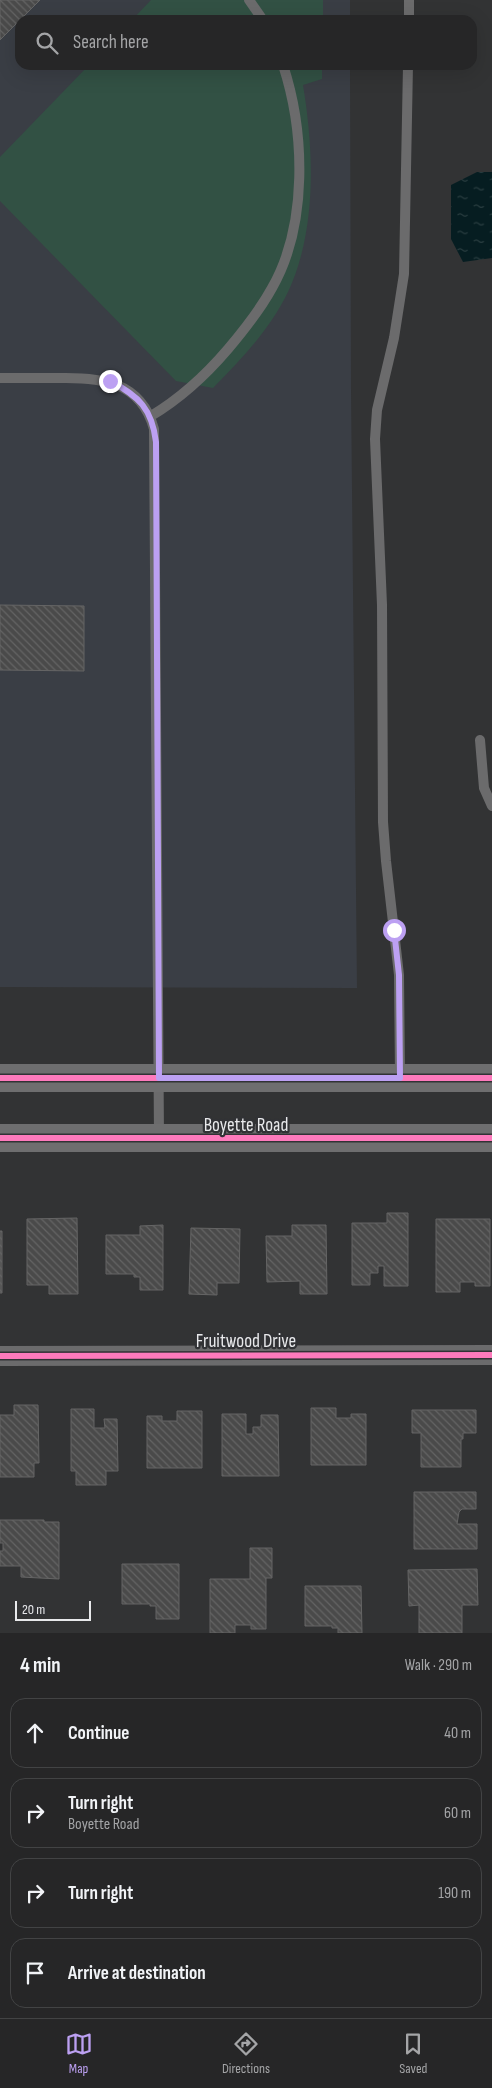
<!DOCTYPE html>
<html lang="en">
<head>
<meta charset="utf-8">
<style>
  :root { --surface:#262627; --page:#323233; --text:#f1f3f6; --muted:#a4a5a7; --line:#424344; --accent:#bca0f2 }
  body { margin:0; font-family:"Sofia Sans Condensed",sans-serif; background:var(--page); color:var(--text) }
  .scale { position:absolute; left:15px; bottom:12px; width:76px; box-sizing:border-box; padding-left:5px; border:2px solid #e8e9eb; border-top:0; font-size:14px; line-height:18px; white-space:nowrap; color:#e8e9eb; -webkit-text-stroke:4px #313235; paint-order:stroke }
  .stop { position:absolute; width:15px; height:15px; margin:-11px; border:4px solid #bca0f2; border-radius:50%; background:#fff }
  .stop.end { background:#bca0f2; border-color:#fff; box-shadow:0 1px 5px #0008 }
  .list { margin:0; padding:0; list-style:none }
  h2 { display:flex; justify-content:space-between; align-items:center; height:65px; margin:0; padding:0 20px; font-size:21px }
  h2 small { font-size:16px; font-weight:400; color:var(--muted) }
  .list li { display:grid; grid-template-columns:32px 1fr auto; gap:15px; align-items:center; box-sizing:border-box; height:70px; margin:0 10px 10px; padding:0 10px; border:1px solid var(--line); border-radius:15px }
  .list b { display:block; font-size:19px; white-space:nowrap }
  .list p { margin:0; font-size:16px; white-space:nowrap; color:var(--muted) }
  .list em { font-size:16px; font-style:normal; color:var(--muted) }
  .icon { flex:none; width:28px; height:28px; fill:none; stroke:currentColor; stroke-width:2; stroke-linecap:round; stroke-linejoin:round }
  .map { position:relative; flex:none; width:492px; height:1633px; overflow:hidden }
  .search { position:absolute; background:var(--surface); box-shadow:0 5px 20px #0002; left:15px; right:15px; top:15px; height:55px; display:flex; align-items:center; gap:12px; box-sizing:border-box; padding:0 18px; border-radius:15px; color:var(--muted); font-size:19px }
  .sheet { height:385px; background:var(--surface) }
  nav { display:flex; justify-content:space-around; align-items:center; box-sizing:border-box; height:70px; border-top:1px solid var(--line); background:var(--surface); font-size:14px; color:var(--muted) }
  nav a { display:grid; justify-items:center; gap:2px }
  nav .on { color:var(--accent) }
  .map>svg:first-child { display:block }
  .built { fill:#3a3e45 }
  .park { fill:#325144 }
  .water { fill:url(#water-ripples) }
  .building { fill:url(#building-back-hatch); stroke:#656565 }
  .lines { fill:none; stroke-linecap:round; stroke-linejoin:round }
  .service { stroke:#6b6b6c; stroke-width:10 }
  .minor { stroke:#6b6b6c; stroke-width:20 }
  .secondary { stroke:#6e6e6f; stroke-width:28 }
  .cycleway-casing { stroke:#313235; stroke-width:9 }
  .cycleway { stroke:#fd7abc; stroke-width:6 }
  .route { stroke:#bca0f2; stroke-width:6 }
  .labels { text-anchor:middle; stroke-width:4.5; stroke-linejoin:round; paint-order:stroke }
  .street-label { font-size:19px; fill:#e8e9eb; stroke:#313235 }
</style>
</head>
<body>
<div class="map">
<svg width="492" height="1633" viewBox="0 0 492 1633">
  <defs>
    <pattern id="water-ripples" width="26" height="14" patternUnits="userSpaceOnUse" patternTransform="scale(1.25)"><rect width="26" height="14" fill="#061d21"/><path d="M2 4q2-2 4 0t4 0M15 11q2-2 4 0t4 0" fill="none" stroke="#2a3e41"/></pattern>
    <pattern id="building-back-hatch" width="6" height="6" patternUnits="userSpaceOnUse" patternTransform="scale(1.25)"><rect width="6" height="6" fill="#4a4a4a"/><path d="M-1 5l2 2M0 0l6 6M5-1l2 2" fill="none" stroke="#646464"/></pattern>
  </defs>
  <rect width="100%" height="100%" fill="#323334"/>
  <!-- built -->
  <path class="built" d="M 0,0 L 350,0 L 350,20 L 20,20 L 20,65 L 350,65 L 351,390 L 357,988 L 0,987 Z"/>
  <!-- park -->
  <path class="park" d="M 151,0 L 323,0 L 323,20 L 132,20 Z
    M 89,65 L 322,65 L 322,79 L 303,85 C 314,151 317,230 288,292 C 270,329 242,359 213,388 L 176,381 L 0,201 L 0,157 Z"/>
  <!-- water -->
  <path class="water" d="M 477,172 L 492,172 L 492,258 L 463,262 L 451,239 L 451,185 Z"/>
  <!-- building -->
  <path class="building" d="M 0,0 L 40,0 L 0,40 Z
    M 0,605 L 84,606 L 84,671 L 0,670 Z
    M 387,1213 L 408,1213 L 408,1286 L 384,1286 L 384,1266 L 378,1266 L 378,1273 L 370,1273 L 370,1285 L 352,1285 L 352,1223 L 387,1223 Z
    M 77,1218 L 78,1294 L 49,1294 L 49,1285 L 27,1285 L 27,1219 Z
    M 436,1219 L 490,1219 L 490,1286 L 475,1286 L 475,1282 L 460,1282 L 460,1292 L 436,1292 Z
    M 163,1225 L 163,1290 L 140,1290 L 140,1277 L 134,1277 L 134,1274 L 106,1274 L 106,1235 L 140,1235 L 140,1226 Z
    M 292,1225 L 326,1225 L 327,1294 L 300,1294 L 300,1281 L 267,1282 L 266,1236 L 292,1236 Z
    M 191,1228 L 240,1229 L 239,1283 L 217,1283 L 217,1295 L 189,1294 Z
    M 0,1231 L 2,1231 L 2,1293 L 0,1293 Z
    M 14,1405 L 38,1405 L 39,1463 L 34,1463 L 34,1477 L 0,1477 L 0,1415 L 14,1415 Z
    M 311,1408 L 336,1408 L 336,1418 L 351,1418 L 351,1414 L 366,1414 L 366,1465 L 311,1465 Z
    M 71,1409 L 94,1409 L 94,1428 L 105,1428 L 104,1419 L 117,1419 L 118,1471 L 106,1471 L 106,1485 L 76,1485 L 76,1471 L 71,1471 Z
    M 412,1410 L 476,1410 L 476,1433 L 463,1433 L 463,1439 L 461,1439 L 461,1467 L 421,1467 L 421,1433 L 412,1433 Z
    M 177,1411 L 202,1411 L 202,1468 L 147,1468 L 147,1416 L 162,1416 L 162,1421 L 177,1421 Z
    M 222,1414 L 246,1414 L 246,1434 L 253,1434 L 253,1427 L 261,1427 L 261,1415 L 278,1415 L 279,1476 L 222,1476 Z
    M 414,1492 L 476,1492 L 476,1509 L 462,1509 L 459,1512 L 457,1524 L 477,1524 L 477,1549 L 414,1549 Z
    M 0,1520 L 44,1520 L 44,1522 L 59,1522 L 59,1579 L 21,1577 L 21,1566 L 0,1566 L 0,1551 L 3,1551 L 3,1543 L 0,1543 Z
    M 250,1548 L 272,1548 L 272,1578 L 266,1578 L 266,1629 L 251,1629 L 251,1625 L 235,1625 L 235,1633 L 210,1633 L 210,1579 L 250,1579 Z
    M 122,1564 L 179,1564 L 179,1619 L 156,1619 L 156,1606 L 150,1606 L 150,1604 L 122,1604 Z
    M 477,1569 L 478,1605 L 462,1605 L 462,1633 L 419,1633 L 419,1605 L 409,1606 L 408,1570 Z
    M 305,1586 L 361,1586 L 362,1633 L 338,1633 L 338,1628 L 332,1628 L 332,1626 L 305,1626 Z"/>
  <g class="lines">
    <!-- service -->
    <path class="service" d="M 249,0 L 263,20
      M 409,20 L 409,0
      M 0,378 C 19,378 39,378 58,378 C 101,377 141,381 154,429 L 159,1138
      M 151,416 C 181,398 205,376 228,349 C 244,330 260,310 272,288 C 308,225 305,132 283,65
      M 480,740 L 484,788 L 492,806
      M 400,1077 L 399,975 L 386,861 L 383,822 L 382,605 L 375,439 L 377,410 L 394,338 L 404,274 L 408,65"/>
    <!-- minor -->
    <path class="minor" d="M 0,1356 L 492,1355"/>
    <!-- secondary -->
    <path class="secondary" d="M 0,1078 L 492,1078
      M 0,1138 L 492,1138"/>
    <defs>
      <path id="cycleway" d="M 0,1078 L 492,1078
        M 0,1138 L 492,1138
        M 0,1356 L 492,1355"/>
    </defs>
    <!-- cycleway casing -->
    <use href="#cycleway" class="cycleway-casing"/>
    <!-- cycleway -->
    <use href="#cycleway" class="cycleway"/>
  </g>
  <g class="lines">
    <!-- route -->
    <path class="route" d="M 110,381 C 139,396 152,409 156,442 L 159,1078 L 400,1078 L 399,975 L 394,930"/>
  </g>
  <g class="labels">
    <!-- street labels -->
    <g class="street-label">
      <text x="246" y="1131">Boyette Road</text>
      <text x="246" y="1347">Fruitwood Drive</text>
    </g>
  </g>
</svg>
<div class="scale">20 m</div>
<div class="stop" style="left:394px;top:930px"></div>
<div class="stop end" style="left:110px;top:381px"></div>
<div class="search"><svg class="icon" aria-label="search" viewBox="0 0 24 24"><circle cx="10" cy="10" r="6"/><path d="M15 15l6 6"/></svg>Search here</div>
</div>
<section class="sheet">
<h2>4 min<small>Walk · 290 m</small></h2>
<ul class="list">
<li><svg class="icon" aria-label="ahead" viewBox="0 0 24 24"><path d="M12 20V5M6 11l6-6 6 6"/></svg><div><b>Continue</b></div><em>40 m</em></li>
<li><svg class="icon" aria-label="right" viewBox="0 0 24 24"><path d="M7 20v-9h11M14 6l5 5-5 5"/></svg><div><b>Turn right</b><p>Boyette Road</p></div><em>60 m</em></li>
<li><svg class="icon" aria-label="right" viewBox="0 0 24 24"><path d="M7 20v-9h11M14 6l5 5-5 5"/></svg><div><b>Turn right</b></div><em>190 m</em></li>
<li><svg class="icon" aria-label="arrive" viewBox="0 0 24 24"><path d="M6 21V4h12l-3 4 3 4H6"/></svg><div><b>Arrive at destination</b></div></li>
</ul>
</section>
<nav>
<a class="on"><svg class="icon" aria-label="map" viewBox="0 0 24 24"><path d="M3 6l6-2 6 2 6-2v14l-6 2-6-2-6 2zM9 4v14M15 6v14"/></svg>Map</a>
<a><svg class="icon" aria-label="directions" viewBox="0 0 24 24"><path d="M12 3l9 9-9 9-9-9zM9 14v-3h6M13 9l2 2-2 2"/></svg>Directions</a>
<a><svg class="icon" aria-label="saved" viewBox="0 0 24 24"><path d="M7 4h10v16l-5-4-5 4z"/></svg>Saved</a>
</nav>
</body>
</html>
